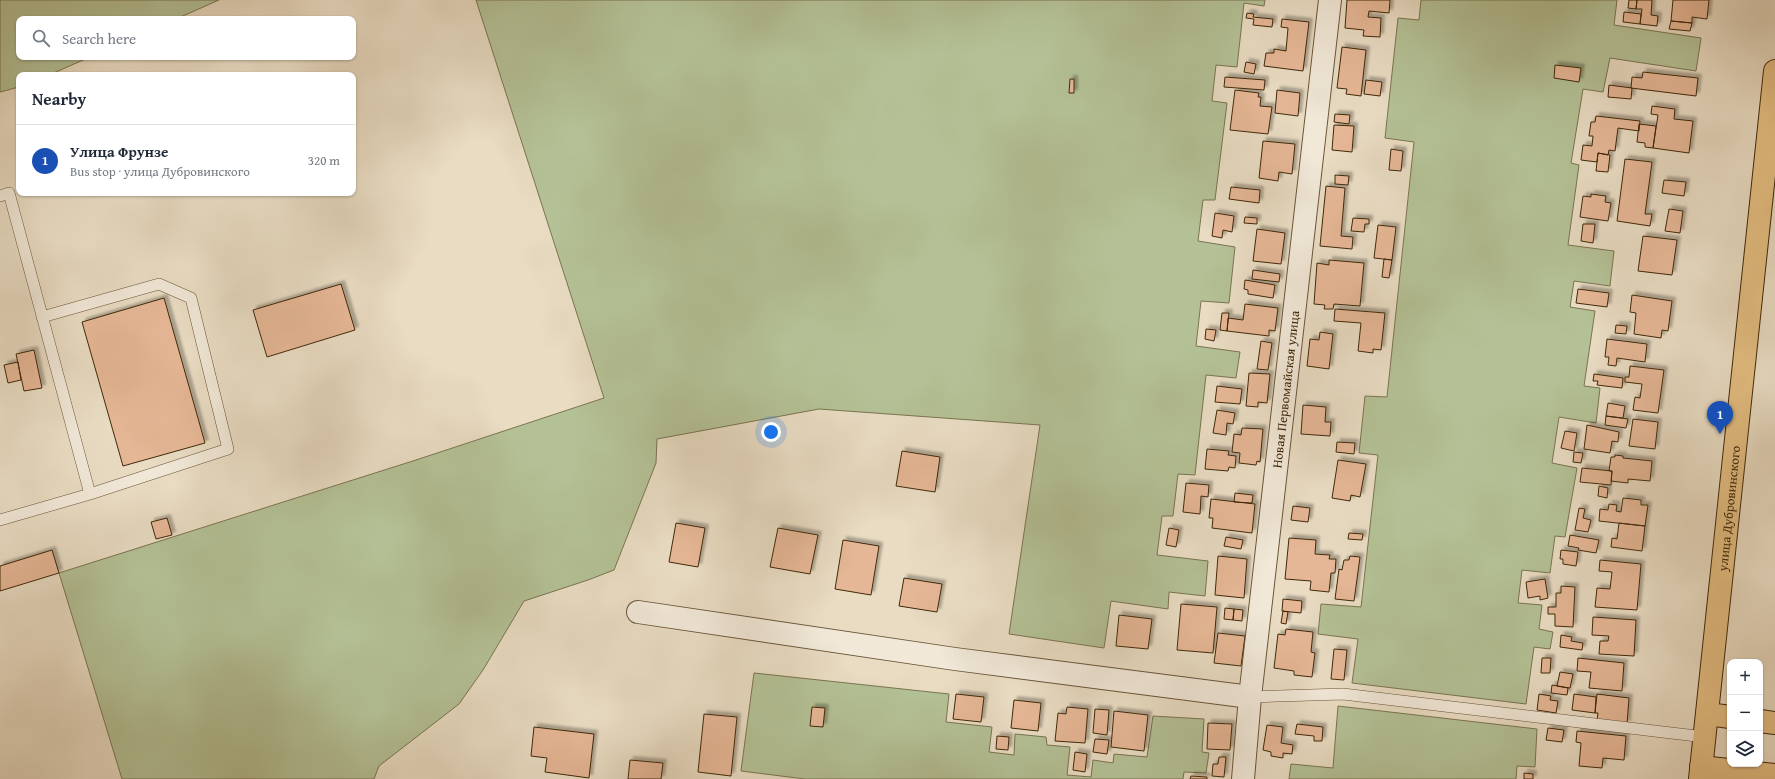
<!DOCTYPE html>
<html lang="en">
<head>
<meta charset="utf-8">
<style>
  :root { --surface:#fff; --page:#f6f6f7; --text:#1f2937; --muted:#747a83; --line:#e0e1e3; --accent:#111827 }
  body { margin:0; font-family:"Gentium Book Plus",serif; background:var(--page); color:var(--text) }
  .controls { position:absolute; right:12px; bottom:12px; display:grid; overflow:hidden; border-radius:8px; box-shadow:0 1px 3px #0004 }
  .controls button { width:36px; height:36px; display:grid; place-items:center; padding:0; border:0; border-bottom:1px solid var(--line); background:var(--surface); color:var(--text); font:20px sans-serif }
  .you { position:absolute; left:771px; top:432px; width:14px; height:14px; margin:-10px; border:3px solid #fff; border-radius:50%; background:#1a73e8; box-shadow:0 0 0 6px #1a73e833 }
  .badge { display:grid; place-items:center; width:26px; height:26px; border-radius:50%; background:var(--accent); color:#fff; font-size:13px; font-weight:700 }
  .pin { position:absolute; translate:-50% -33px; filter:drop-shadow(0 1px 2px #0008) }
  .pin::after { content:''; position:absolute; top:21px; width:14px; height:12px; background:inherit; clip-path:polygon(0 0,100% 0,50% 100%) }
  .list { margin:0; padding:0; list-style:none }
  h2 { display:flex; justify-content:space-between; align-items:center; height:52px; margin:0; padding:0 16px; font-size:17px }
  h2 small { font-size:13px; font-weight:400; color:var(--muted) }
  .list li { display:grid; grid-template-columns:26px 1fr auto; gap:12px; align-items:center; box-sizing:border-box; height:72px; padding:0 16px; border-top:1px solid var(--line) }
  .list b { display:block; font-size:15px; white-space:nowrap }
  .list p { margin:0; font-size:13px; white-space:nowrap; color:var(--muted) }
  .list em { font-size:13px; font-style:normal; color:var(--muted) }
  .icon { flex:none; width:22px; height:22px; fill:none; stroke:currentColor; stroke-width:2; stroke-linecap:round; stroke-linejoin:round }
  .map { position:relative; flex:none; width:1775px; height:779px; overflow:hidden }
  .search { position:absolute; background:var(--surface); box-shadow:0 1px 3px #0004; left:16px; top:16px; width:340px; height:44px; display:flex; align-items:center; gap:10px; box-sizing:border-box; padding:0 14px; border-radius:8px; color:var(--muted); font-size:15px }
  .panel { position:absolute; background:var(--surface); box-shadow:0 1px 3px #0004; left:16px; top:72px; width:340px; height:124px; border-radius:8px }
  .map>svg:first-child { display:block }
  .green { fill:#b4c196; stroke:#7a7450 }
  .building { fill:#e6b796; stroke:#3f2809; filter:url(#shadow) }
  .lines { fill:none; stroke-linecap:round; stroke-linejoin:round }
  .lane-casing { stroke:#6a5538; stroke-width:12 }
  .street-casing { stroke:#6a5538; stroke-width:24 }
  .primary-casing { stroke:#3f2809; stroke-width:24 }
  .lane { stroke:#f1e8d8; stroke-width:11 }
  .street { stroke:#f1e8d8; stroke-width:22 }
  .primary { stroke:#e4be82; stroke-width:22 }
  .labels { text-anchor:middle; stroke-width:3.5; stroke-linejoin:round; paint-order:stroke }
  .street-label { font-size:13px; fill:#3f2809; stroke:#f1e8d8 }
</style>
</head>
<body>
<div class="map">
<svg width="1775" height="779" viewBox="0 0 1775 779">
  <defs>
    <filter id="shadow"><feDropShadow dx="3.5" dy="-3.5" stdDeviation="1" flood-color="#0004"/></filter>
  </defs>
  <rect width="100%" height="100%" fill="#e9dcc3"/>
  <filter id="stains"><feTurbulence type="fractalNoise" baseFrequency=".005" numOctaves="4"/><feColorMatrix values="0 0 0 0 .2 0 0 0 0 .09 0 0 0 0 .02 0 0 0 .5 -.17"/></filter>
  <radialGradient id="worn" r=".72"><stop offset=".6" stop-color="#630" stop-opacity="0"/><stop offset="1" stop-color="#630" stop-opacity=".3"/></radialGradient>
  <!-- green -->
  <path class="green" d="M 0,0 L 219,0 L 176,19 L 19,19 L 19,57 L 90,57 L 49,75 L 19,75 L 19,87 L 0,92 Z
    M 476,0 L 1265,0 L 1264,6 L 1244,3 L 1237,67 L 1216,65 L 1212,101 L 1227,103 L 1215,200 L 1203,200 L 1198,241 L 1235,247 L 1229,303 L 1201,301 L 1196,346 L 1240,352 L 1236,378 L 1206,375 L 1195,475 L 1178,474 L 1173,516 L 1162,516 L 1157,555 L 1208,561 L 1205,596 L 1169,592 L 1168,609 L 1111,601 L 1104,648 L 1009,634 L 1040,425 L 819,409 L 657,439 L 656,463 L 614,570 L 588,580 L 524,601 L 483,670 L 459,704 L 379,766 L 374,779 L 122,779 L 59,573 L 416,460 L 604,398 Z
    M 1421,0 L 1617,0 L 1614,25 L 1701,38 L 1696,71 L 1610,58 L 1603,92 L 1583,89 L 1571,163 L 1579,165 L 1568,245 L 1614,251 L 1610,286 L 1574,281 L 1570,307 L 1595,311 L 1584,386 L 1600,388 L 1596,423 L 1559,417 L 1552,463 L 1577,468 L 1565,537 L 1555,536 L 1550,573 L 1522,570 L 1518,603 L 1542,605 L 1539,629 L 1553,632 L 1550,649 L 1534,647 L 1526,704 L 1352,683 L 1358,639 L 1318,634 L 1321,604 L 1361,607 L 1378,455 L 1359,453 L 1365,396 L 1387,397 L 1414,142 L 1385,138 L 1398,18 L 1419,20 Z
    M 754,673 L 949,694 L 946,722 L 992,727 L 989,752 L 1014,755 L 1015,734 L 1046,737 L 1047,745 L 1070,747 L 1067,775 L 1091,777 L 1093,760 L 1113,763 L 1114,754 L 1147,757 L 1153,716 L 1204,719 L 1202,752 L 1209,753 L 1206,773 L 1184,772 L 1183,779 L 805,779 L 741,771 Z
    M 1338,706 L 1537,729 L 1535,767 L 1517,766 L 1516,779 L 1289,779 L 1291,764 L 1333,768 Z"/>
  <!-- building -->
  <path class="building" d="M 1347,0 L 1390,0 L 1389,13 L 1369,11 L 1368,17 L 1381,18 L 1380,37 L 1363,36 L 1364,30 L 1345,28 Z
    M 1629,0 L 1637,0 L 1636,9 L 1628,8 Z
    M 1637,0 L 1652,0 L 1651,15 L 1658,16 L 1657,26 L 1640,24 L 1642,9 L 1636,9 Z
    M 1673,0 L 1709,0 L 1707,19 L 1692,17 L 1692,23 L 1671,21 Z
    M 1624,12 L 1641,14 L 1640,24 L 1623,22 Z
    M 1247,13 L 1254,14 L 1253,17 L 1273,19 L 1272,27 L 1253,25 L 1254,19 L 1246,18 Z
    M 1282,19 L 1309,22 L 1303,71 L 1264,66 L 1266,53 L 1274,53 L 1274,49 L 1286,51 L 1288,28 L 1281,27 Z
    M 1671,21 L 1692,23 L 1690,31 L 1669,29 Z
    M 1342,47 L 1366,50 L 1361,96 L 1346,94 L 1347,89 L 1337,88 Z
    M 1246,62 L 1256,64 L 1254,74 L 1244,72 Z
    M 1555,65 L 1581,68 L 1579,82 L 1554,78 Z
    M 1643,72 L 1698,78 L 1696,96 L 1631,88 L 1632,77 L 1642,78 Z
    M 1225,77 L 1265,80 L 1264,90 L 1224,87 Z
    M 1070,79 L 1074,79 L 1074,93 L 1069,93 Z
    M 1366,80 L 1382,82 L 1380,96 L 1364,94 Z
    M 1609,85 L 1632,88 L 1631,99 L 1608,97 Z
    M 1235,90 L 1259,93 L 1258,97 L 1261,97 L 1260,106 L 1272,107 L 1268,134 L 1230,130 Z
    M 1277,90 L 1300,93 L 1298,116 L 1275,113 Z
    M 1652,106 L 1675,109 L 1674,119 L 1693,121 L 1689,153 L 1653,148 L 1658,115 L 1651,114 Z
    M 1335,114 L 1350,115 L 1349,124 L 1334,122 Z
    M 1596,116 L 1640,121 L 1639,131 L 1618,128 L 1615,151 L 1609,150 L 1608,155 L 1598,153 L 1597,162 L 1581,160 L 1583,145 L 1592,146 L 1593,136 L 1589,136 L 1591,122 L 1595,122 Z
    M 1639,124 L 1656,126 L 1653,148 L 1645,147 L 1645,143 L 1637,142 Z
    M 1334,125 L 1354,126 L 1352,152 L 1332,150 Z
    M 1263,141 L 1295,144 L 1292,174 L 1279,172 L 1278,181 L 1259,178 Z
    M 1391,149 L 1403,151 L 1401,171 L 1389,170 Z
    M 1598,153 L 1610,155 L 1608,172 L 1596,171 Z
    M 1625,159 L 1652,162 L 1645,214 L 1652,214 L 1650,226 L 1617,221 Z
    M 1335,175 L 1349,176 L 1348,185 L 1335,184 Z
    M 1664,180 L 1686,182 L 1684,196 L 1662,193 Z
    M 1326,186 L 1345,188 L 1341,236 L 1353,237 L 1352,249 L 1320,246 Z
    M 1231,187 L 1260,190 L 1259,203 L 1229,199 Z
    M 1591,194 L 1606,196 L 1605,202 L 1611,203 L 1608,221 L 1580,217 L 1583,196 L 1591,197 Z
    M 1669,209 L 1683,211 L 1680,233 L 1665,231 Z
    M 1215,213 L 1234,216 L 1232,232 L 1223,230 L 1222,238 L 1212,236 Z
    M 1245,217 L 1257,218 L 1257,224 L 1244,223 Z
    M 1353,218 L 1369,219 L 1369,224 L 1365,224 L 1364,232 L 1351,231 Z
    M 1583,224 L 1595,224 L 1593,243 L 1581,241 Z
    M 1378,225 L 1396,227 L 1392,260 L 1374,258 Z
    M 1257,229 L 1285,233 L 1281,264 L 1253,261 Z
    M 1643,236 L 1677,240 L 1672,275 L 1638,271 Z
    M 1384,259 L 1392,260 L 1389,278 L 1382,277 Z
    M 1329,260 L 1364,263 L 1360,306 L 1334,304 L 1333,309 L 1324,309 L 1325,305 L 1314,304 L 1317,263 L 1329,265 Z
    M 1253,270 L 1280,274 L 1279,282 L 1252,279 Z
    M 1245,280 L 1275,285 L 1273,298 L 1248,294 L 1248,290 L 1244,289 Z
    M 341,284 L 355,330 L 267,357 L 253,310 Z
    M 1578,289 L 1609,293 L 1607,307 L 1576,303 Z
    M 1632,295 L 1672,301 L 1668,331 L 1662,330 L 1661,338 L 1634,334 L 1636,313 L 1630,312 Z
    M 164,298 L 205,443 L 123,466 L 82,322 Z
    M 1245,304 L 1278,308 L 1275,331 L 1269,330 L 1269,336 L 1227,331 L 1228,318 L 1243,320 Z
    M 1335,309 L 1385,313 L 1381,350 L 1373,349 L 1373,353 L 1358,351 L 1361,323 L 1334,321 Z
    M 1222,313 L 1229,313 L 1227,331 L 1220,330 Z
    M 1616,325 L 1627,326 L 1626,334 L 1615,333 Z
    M 1206,329 L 1216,330 L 1214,341 L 1205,339 Z
    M 1320,332 L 1333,334 L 1329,369 L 1307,366 L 1310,339 L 1319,340 Z
    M 1607,339 L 1647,344 L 1645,362 L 1617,358 L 1616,366 L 1608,365 L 1609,357 L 1605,357 Z
    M 1261,341 L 1272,343 L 1268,370 L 1257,369 Z
    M 34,350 L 42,388 L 24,391 L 16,354 Z
    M 18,362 L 21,380 L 8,383 L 4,365 Z
    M 1630,366 L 1664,370 L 1658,413 L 1633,410 L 1635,397 L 1640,398 L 1642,384 L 1625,382 L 1625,377 L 1629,377 Z
    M 1249,373 L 1270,374 L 1267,403 L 1258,402 L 1258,407 L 1246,406 Z
    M 1594,374 L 1623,378 L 1622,388 L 1597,385 L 1598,381 L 1593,381 Z
    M 1217,386 L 1242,389 L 1240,404 L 1215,402 Z
    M 1608,403 L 1625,406 L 1623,418 L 1606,416 Z
    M 1303,405 L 1326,407 L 1325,422 L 1331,422 L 1330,436 L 1301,434 Z
    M 1217,410 L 1235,413 L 1233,424 L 1227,423 L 1226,435 L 1213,433 Z
    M 1606,416 L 1628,419 L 1626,428 L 1605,425 Z
    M 1633,419 L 1658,422 L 1655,449 L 1629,446 Z
    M 1587,425 L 1619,432 L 1618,442 L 1612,441 L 1610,453 L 1584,449 Z
    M 1242,428 L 1263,429 L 1260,462 L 1257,461 L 1256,465 L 1239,463 L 1240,453 L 1232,452 L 1234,434 L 1241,435 Z
    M 1565,431 L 1577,433 L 1574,451 L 1561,448 Z
    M 1337,442 L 1355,443 L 1354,454 L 1336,452 Z
    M 1207,449 L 1229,451 L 1228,455 L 1236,456 L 1235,468 L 1229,467 L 1228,471 L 1205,469 Z
    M 902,451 L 940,457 L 935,492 L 896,486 Z
    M 1574,452 L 1583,453 L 1581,463 L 1573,462 Z
    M 1615,455 L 1623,456 L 1623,458 L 1652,461 L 1650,481 L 1628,479 L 1628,483 L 1611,481 L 1612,471 L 1609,471 L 1611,457 L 1615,457 Z
    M 1338,460 L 1366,464 L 1360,497 L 1351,495 L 1350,501 L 1332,498 Z
    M 1582,468 L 1612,471 L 1611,485 L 1580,482 Z
    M 1186,483 L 1209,485 L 1208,497 L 1201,496 L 1200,514 L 1183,512 Z
    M 1599,486 L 1608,488 L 1607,498 L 1598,496 Z
    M 1235,493 L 1253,495 L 1252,503 L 1234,502 Z
    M 1623,498 L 1641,500 L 1641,505 L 1648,505 L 1645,526 L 1599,521 L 1600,509 L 1608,510 L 1609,504 L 1617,505 L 1616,511 L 1621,512 Z
    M 1211,499 L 1255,504 L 1252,533 L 1212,528 L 1213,518 L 1209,518 Z
    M 1293,506 L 1310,508 L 1308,522 L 1291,520 Z
    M 1579,508 L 1585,509 L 1583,518 L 1591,520 L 1588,532 L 1575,530 Z
    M 167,518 L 172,535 L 156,539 L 151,522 Z
    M 676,523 L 705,528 L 698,567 L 669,562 Z
    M 1619,523 L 1645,526 L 1642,551 L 1611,547 L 1612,538 L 1617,539 Z
    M 778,528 L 818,535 L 810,574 L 770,567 Z
    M 1169,528 L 1179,530 L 1176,547 L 1166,545 Z
    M 1349,533 L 1363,534 L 1362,540 L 1348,539 Z
    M 1570,535 L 1599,540 L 1596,553 L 1578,550 L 1579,548 L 1568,546 Z
    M 1226,537 L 1243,540 L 1241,549 L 1224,546 Z
    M 1289,538 L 1316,540 L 1315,554 L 1330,555 L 1329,559 L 1336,559 L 1335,573 L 1331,573 L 1329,592 L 1310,590 L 1311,581 L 1285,579 Z
    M 843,540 L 879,546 L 871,595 L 835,589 Z
    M 52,550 L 59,573 L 0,591 L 0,566 Z
    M 1561,550 L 1578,552 L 1576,566 L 1563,564 L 1563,559 L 1560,559 Z
    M 1218,556 L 1247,559 L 1244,598 L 1215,595 Z
    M 1350,556 L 1360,557 L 1354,601 L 1335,599 L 1339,569 L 1342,570 L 1344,560 L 1349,560 Z
    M 1600,560 L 1641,564 L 1637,610 L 1595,607 L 1597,588 L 1610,589 L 1612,572 L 1599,571 Z
    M 904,578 L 942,584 L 937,612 L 899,606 Z
    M 1545,579 L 1548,598 L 1540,600 L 1540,596 L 1528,598 L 1526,582 Z
    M 1561,586 L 1575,587 L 1573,627 L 1555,626 L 1555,614 L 1548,614 L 1548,607 L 1556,607 L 1556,593 L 1561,593 Z
    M 1283,599 L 1302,601 L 1301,613 L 1282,611 Z
    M 1181,604 L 1217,607 L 1213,653 L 1177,650 Z
    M 1225,608 L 1234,609 L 1233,620 L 1224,619 Z
    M 1234,609 L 1243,610 L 1242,621 L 1233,620 Z
    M 1283,611 L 1288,612 L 1286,624 L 1281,623 Z
    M 1119,615 L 1152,619 L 1148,649 L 1116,646 Z
    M 1593,617 L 1636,620 L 1634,656 L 1599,654 L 1600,641 L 1608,641 L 1609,636 L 1592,635 Z
    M 1286,629 L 1313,632 L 1311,652 L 1315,653 L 1312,677 L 1294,675 L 1294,671 L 1274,668 L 1278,634 L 1285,635 Z
    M 1218,633 L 1245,636 L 1241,666 L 1214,663 Z
    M 1561,635 L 1572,637 L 1571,641 L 1583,643 L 1582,650 L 1560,647 Z
    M 1334,649 L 1347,650 L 1344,680 L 1331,679 Z
    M 1542,658 L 1551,658 L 1550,673 L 1541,673 Z
    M 1578,658 L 1624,663 L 1622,691 L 1589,688 L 1591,672 L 1577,671 Z
    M 1560,672 L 1573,674 L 1570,688 L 1557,686 Z
    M 1552,685 L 1568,688 L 1567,695 L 1551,693 Z
    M 956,694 L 984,697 L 981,722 L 953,719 Z
    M 1539,694 L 1551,696 L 1550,700 L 1558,701 L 1556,713 L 1537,710 Z
    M 1574,694 L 1596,697 L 1595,713 L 1572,710 Z
    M 1597,694 L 1629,698 L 1627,724 L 1597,720 L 1598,713 L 1595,713 Z
    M 1014,700 L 1041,703 L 1038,731 L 1011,728 Z
    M 812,707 L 825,708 L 823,727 L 810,726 Z
    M 1067,707 L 1088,709 L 1085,743 L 1055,741 L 1058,713 L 1066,714 Z
    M 1095,709 L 1109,710 L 1107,735 L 1093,733 Z
    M 1114,711 L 1148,715 L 1144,751 L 1111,747 Z
    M 704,714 L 737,717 L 731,776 L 698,772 Z
    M 1208,723 L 1232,724 L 1230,750 L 1207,749 Z
    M 1297,724 L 1323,727 L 1322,741 L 1314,741 L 1314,736 L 1295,734 Z
    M 1267,725 L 1283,727 L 1281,743 L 1293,745 L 1292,754 L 1283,753 L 1283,758 L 1271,756 L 1271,752 L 1263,750 Z
    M 534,727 L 594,734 L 589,778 L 545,772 L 547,758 L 531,756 Z
    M 1548,728 L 1564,730 L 1562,742 L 1546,740 Z
    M 1577,731 L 1626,736 L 1624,760 L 1603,758 L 1602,768 L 1579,766 L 1581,743 L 1576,742 Z
    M 997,736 L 1009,737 L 1008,750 L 996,749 Z
    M 1095,739 L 1109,740 L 1107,754 L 1093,752 Z
    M 1075,752 L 1087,754 L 1085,772 L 1073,770 Z
    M 1219,757 L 1226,757 L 1224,777 L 1212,776 L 1213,764 L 1218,764 Z
    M 630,760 L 663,763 L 661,779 L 628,779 Z
    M 1524,773 L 1533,774 L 1533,779 L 1524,779 Z
    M 1191,776 L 1207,777 L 1207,779 L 1190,779 Z"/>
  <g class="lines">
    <defs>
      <path id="lane" d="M 0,196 L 9,193 L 90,494
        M 0,520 L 90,494 L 228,449 L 191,298 L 159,284 L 42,317
        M 1250,697 L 1343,694 L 1705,737"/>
      <g id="street">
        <path d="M 638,612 L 955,659 L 1250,697"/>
        <path id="s1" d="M 1243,779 L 1250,697 L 1330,0"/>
      </g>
      <g id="primary">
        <path d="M 1708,714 L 1730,717"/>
        <path d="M 1760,721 L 1775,723"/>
        <path d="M 1701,767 L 1775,775"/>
        <path id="s2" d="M 1700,779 L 1775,71"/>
      </g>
    </defs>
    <!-- lane casing -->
    <use href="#lane" class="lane-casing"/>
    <!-- street casing -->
    <use href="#street" class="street-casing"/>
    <!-- primary casing -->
    <use href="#primary" class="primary-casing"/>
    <!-- lane -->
    <use href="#lane" class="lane"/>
    <!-- street -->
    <use href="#street" class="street"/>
    <!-- primary -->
    <use href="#primary" class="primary"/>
  </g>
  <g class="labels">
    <!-- street labels -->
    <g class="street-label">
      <text dy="5" stroke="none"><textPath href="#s1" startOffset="392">Новая Первомайская улица</textPath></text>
      <text dy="5" stroke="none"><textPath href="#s2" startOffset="272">улица Дубровинского</textPath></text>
    </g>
  </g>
  <rect width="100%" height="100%" filter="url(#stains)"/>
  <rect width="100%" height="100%" fill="url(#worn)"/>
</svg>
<div class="controls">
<button>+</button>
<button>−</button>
<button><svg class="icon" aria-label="layers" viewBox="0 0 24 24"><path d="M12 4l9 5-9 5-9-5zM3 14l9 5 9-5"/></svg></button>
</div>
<div class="you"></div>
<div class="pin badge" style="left:1720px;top:434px;background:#1a4fb4">1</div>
<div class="search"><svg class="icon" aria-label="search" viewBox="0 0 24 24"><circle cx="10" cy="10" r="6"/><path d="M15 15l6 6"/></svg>Search here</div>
<section class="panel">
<h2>Nearby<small></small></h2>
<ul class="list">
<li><span class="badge" style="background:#1a4fb4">1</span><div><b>Улица Фрунзе</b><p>Bus stop · улица Дубровинского</p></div><em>320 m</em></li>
</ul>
</section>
</div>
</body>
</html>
